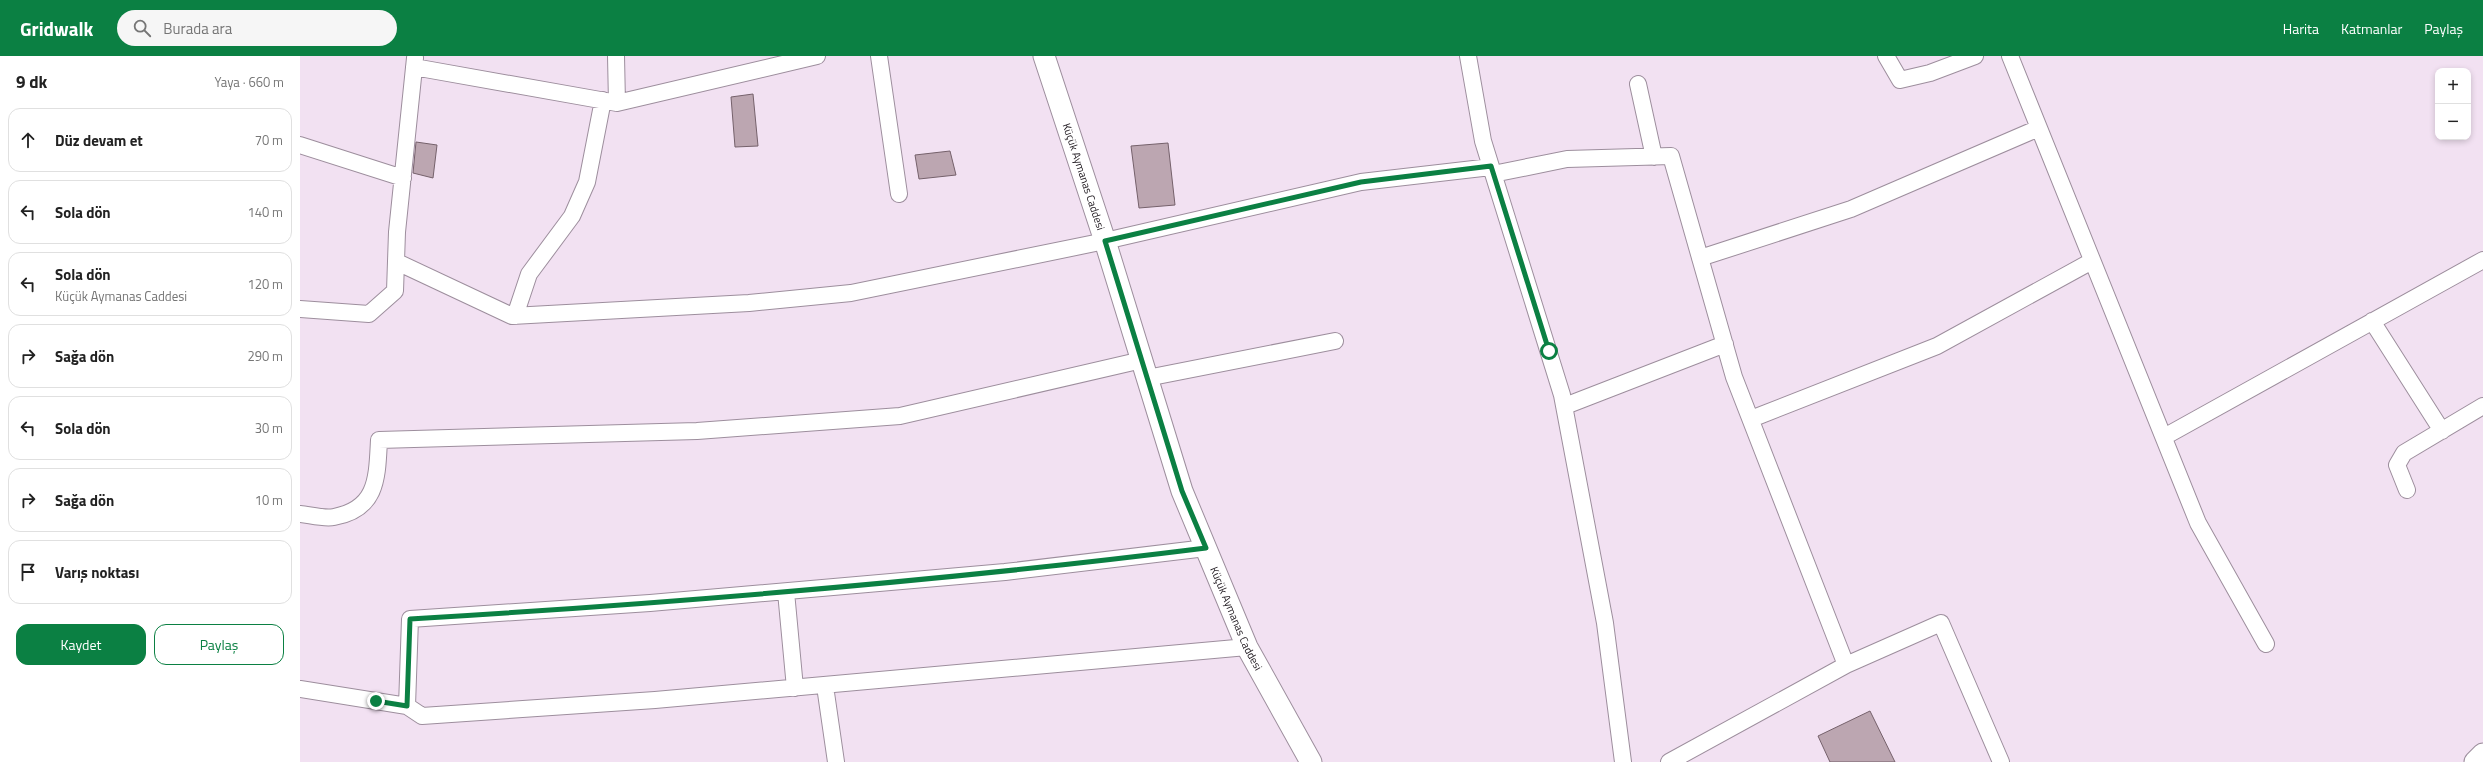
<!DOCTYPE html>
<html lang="tr">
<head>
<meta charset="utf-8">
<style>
  :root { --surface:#fff; --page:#f6f6f6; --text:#222; --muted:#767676; --line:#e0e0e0; --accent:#0b8043 }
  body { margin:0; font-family:"Titillium Web",sans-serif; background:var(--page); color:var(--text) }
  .controls { position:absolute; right:12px; top:12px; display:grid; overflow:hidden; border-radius:8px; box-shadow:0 2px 6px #0003 }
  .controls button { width:36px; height:36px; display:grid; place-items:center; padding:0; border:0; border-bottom:1px solid var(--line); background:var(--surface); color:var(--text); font:20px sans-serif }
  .stop { position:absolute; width:12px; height:12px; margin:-9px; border:3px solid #0b8043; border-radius:50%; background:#fff }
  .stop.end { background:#0b8043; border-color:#fff; box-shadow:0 1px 4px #0008 }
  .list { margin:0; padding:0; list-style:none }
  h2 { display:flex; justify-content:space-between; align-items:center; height:52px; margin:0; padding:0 16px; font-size:17px }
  h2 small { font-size:13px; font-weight:400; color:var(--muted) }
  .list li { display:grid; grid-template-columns:26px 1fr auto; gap:12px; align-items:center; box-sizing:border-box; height:64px; margin:0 8px 8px; padding:0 8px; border:1px solid var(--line); border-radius:12px }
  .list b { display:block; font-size:15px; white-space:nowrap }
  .list p { margin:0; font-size:13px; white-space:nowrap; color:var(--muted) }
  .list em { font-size:13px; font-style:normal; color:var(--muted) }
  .actions { display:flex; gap:8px; padding:12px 16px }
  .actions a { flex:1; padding:9px 0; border:1px solid var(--accent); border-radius:12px; text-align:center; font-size:14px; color:var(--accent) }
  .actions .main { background:var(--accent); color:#fff }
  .icon { flex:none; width:22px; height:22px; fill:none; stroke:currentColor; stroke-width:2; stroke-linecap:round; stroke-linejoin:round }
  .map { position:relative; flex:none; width:2183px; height:706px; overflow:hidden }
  header { display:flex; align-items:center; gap:24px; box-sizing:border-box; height:56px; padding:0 20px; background:var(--accent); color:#fff }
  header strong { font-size:19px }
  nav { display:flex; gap:22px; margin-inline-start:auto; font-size:14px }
  .search { width:280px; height:36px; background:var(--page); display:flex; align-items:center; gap:10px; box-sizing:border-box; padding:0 14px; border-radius:22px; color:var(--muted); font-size:15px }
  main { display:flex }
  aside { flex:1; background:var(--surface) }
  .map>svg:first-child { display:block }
  .building { fill:#bca6b1; stroke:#75616b }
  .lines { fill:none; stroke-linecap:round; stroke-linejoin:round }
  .minor-casing { stroke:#9d8e9d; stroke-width:18 }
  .tertiary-casing { stroke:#9d8e9d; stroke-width:23 }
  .minor { stroke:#fff; stroke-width:16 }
  .tertiary { stroke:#fff; stroke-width:21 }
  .route { stroke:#0b8043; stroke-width:5 }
  .labels { text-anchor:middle; stroke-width:3; stroke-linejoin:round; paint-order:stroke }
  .street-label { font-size:11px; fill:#1e181e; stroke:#f2e1f2 }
</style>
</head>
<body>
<header>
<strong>Gridwalk</strong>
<div class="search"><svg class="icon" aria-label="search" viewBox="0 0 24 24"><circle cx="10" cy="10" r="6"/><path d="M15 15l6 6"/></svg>Burada ara</div>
<nav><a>Harita</a><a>Katmanlar</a><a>Paylaş</a></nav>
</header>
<main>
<aside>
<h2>9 dk<small>Yaya · 660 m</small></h2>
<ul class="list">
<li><svg class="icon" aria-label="ahead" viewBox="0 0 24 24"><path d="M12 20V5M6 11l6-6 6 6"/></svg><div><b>Düz devam et</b></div><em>70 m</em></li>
<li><svg class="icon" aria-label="left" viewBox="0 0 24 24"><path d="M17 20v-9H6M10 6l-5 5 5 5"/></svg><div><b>Sola dön</b></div><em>140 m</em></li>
<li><svg class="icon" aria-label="left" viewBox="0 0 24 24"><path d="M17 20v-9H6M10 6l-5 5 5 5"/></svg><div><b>Sola dön</b><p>Küçük Aymanas Caddesi</p></div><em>120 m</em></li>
<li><svg class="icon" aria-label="right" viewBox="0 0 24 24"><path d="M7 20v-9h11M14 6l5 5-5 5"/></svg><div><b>Sağa dön</b></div><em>290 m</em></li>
<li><svg class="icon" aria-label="left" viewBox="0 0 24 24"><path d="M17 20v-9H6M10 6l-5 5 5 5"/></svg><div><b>Sola dön</b></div><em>30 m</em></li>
<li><svg class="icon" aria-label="right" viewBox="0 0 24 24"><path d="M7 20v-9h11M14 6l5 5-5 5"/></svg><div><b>Sağa dön</b></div><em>10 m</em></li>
<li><svg class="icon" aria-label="arrive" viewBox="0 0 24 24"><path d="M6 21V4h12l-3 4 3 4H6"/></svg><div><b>Varış noktası</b></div></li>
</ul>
<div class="actions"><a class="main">Kaydet</a><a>Paylaş</a></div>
</aside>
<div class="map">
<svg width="2183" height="706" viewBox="0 0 2183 706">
  <rect width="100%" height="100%" fill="#f2e1f2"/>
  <!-- building -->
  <path class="building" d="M 453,38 L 458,90 L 435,91 L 431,41 Z
    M 116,86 L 137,89 L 133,122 L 113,117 Z
    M 868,87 L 875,149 L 839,152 L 831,90 Z
    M 650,95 L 656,119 L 619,123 L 615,99 Z
    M 1570,655 L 1595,706 L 1530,706 L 1518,680 Z"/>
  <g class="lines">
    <defs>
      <path id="minor" d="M 316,0 L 317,47
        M 579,0 L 599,138
        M 1168,0 L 1183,85 L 1262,339 L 1305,567 L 1323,706
        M 1586,0 L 1600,24 L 1630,17 L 1675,0
        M 1710,0 L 1898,467 L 1966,588
        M 114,11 L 317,47 L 517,0
        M 1338,28 L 1354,101
        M 0,89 L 103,122
        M 1193,118 L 1267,103 L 1371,100 L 1434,321 L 1546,609
        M 1400,202 L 1551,153 L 1739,72
        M 97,206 L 212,260 L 449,247 L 551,237 L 805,185 L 1061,126 L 1191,111
        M 0,253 L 69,258 L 95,235 L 97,176 L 115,2
        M 215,260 L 229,218 L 272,160 L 287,126 L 303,44
        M 2072,265 L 2142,375
        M 847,322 L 1035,285
        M 1265,350 L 1425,288
        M 1451,363 L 1637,290 L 1792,205
        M 1864,381 L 2183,204
        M 2107,434 L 2097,409 L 2104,397 L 2183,350
        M 0,458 C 10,459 24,463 34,461 C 78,453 77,421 79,384 L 397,375 L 600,360 L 842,304
        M 486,536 L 495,632
        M 525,630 L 536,706
        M 0,633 L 107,650 L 122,660 L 355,644 L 947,591
        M 107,650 L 110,563 L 350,547 L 705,516 L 906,492
        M 1369,706 L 1546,609 L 1641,567 L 1701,706"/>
      <g id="tertiary">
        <path id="s1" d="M 744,0 L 805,185 L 882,435 L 947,591 L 1011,706"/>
        <path d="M 2175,706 L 2183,698"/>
      </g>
    </defs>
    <!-- minor casing -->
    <use href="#minor" class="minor-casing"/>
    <!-- tertiary casing -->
    <use href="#tertiary" class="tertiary-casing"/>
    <!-- minor -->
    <use href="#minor" class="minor"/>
    <!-- tertiary -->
    <use href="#tertiary" class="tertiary"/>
  </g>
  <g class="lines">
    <!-- route -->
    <path class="route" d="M 76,645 L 107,650 L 110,563 C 376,547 642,525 906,492 L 882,435 L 805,185 L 1061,126 L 1191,110 L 1249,295"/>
  </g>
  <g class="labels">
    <!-- street labels -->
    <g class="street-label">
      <text dy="4" stroke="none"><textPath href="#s1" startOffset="127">Küçük Aymanas Caddesi</textPath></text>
      <text dy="4" stroke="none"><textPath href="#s1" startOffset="595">Küçük Aymanas Caddesi</textPath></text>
    </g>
  </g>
</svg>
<div class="controls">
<button>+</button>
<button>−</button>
</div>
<div class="stop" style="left:1249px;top:295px"></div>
<div class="stop end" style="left:76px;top:645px"></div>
</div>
</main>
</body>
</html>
